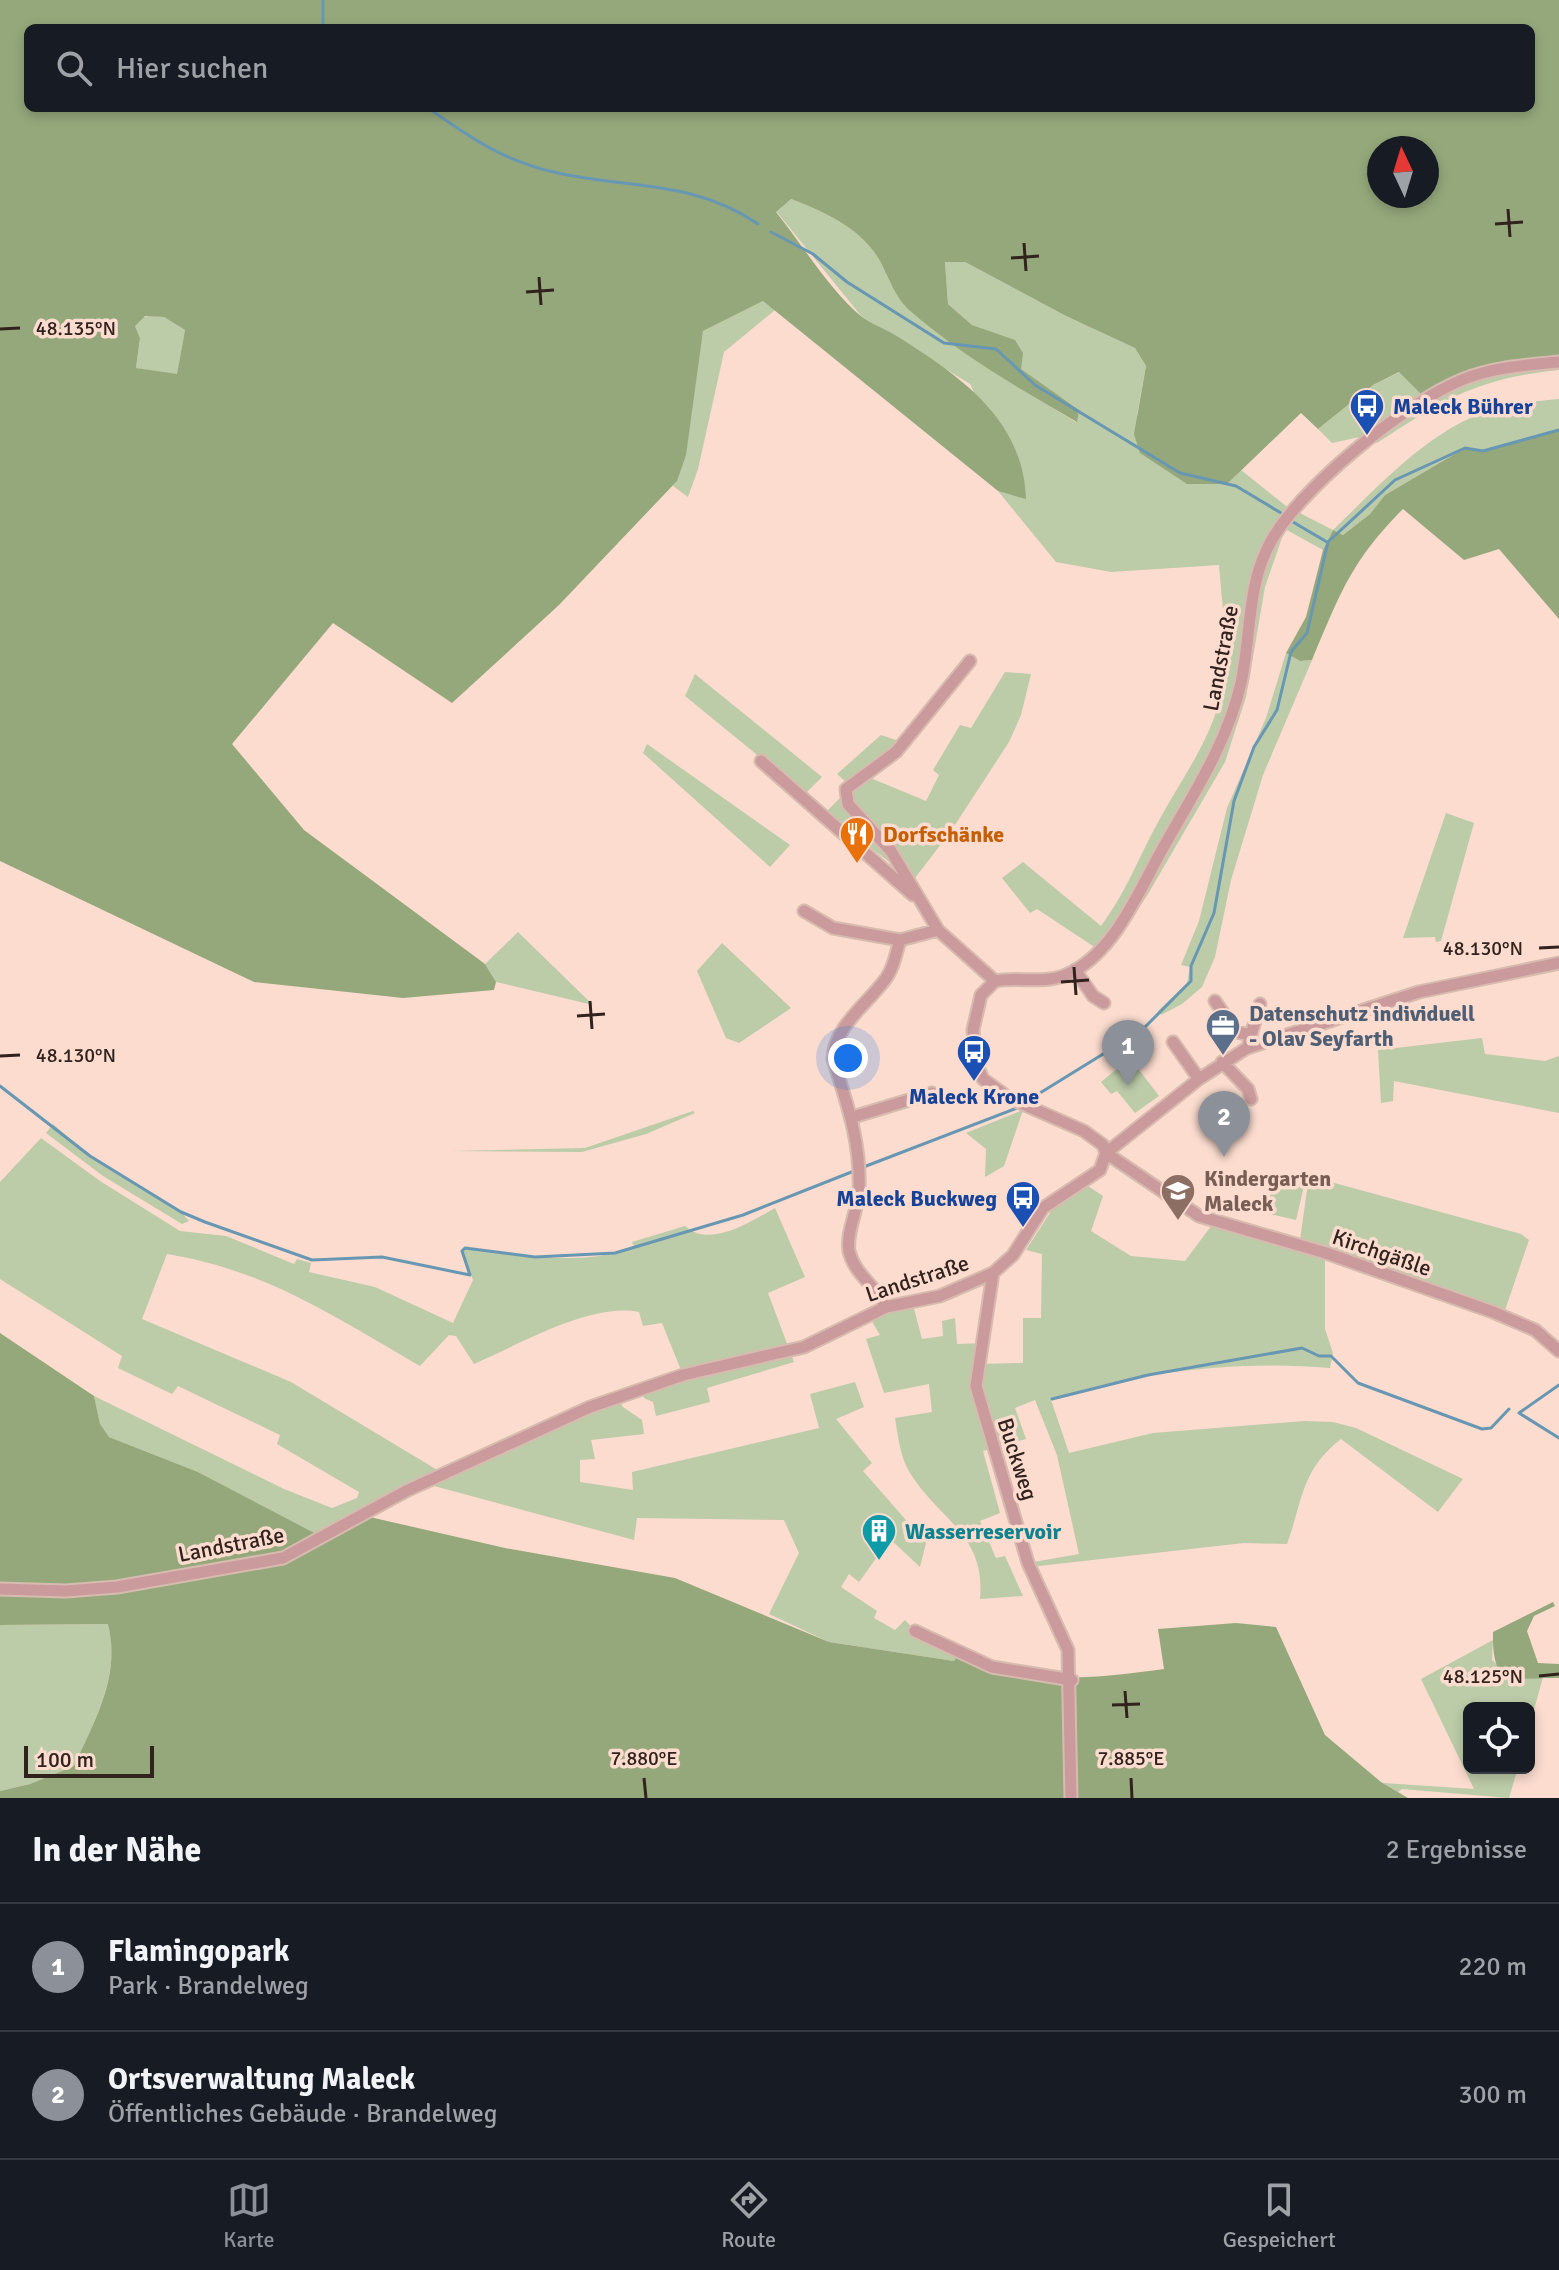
<!DOCTYPE html>
<html lang="de">
<head>
<meta charset="utf-8">
<style>
  :root { --surface:#171b24; --page:#242831; --text:#f1f3f6; --muted:#9ea1a6; --line:#363941; --accent:#8c9099 }
  body { margin:0; font-family:Signika,sans-serif; background:var(--page); color:var(--text) }
  .controls { position:absolute; right:24px; bottom:24px; display:grid; overflow:hidden; border-radius:12px; box-shadow:0 4px 12px #0003 }
  .controls button { width:72px; height:72px; display:grid; place-items:center; padding:0; border:0; border-bottom:2px solid var(--line); background:var(--surface); color:var(--text); font:40px sans-serif }
  .compass { position:absolute; left:1367px; top:136px; width:72px; height:72px; border-radius:50%; background:var(--surface); box-shadow:0 4px 12px #0003; rotate:356deg }
  .scale { position:absolute; left:24px; bottom:20px; width:130px; box-sizing:border-box; padding-left:8px; border:4px solid #31221d; border-top:0; font-size:22px; line-height:28px; white-space:nowrap; color:#31221d; -webkit-text-stroke:6px #fbdccf; paint-order:stroke }
  .you { position:absolute; left:848px; top:1058px; width:28px; height:28px; margin:-20px; border:6px solid #fff; border-radius:50%; background:#1a73e8; box-shadow:0 0 0 12px #1a73e833 }
  .badge { display:grid; place-items:center; width:52px; height:52px; border-radius:50%; background:var(--accent); color:#fff; font-size:26px; font-weight:700 }
  .pin { position:absolute; translate:-50% -66px; filter:drop-shadow(0 2px 4px #0008) }
  .pin::after { content:''; position:absolute; top:42px; width:28px; height:24px; background:inherit; clip-path:polygon(0 0,100% 0,50% 100%) }
  .list { margin:0; padding:0; list-style:none }
  h2 { display:flex; justify-content:space-between; align-items:center; height:104px; margin:0; padding:0 32px; font-size:34px }
  h2 small { font-size:26px; font-weight:400; color:var(--muted) }
  .list li { display:grid; grid-template-columns:52px 1fr auto; gap:24px; align-items:center; box-sizing:border-box; height:128px; padding:0 32px; border-top:2px solid var(--line) }
  .list b { display:block; font-size:30px; white-space:nowrap }
  .list p { margin:0; font-size:26px; white-space:nowrap; color:var(--muted) }
  .list em { font-size:26px; font-style:normal; color:var(--muted) }
  .icon { flex:none; width:44px; height:44px; fill:none; stroke:currentColor; stroke-width:2; stroke-linecap:round; stroke-linejoin:round }
  .map { position:relative; flex:none; width:1559px; height:1798px; overflow:hidden }
  .search { position:absolute; background:var(--surface); box-shadow:0 4px 12px #0003; left:24px; right:24px; top:24px; height:88px; display:flex; align-items:center; gap:20px; box-sizing:border-box; padding:0 28px; border-radius:12px; color:var(--muted); font-size:30px }
  .sheet { height:360px; background:var(--surface) }
  nav { display:flex; justify-content:space-around; align-items:center; box-sizing:border-box; height:112px; border-top:2px solid var(--line); background:var(--surface); font-size:22px; color:var(--muted) }
  nav a { display:grid; justify-items:center; gap:4px }
  nav .on { color:var(--accent) }
  .map>svg:first-child { display:block }
  .green { fill:#bccba8 }
  .forest { fill:#95a87b; fill-rule:evenodd }
  .lines { fill:none; stroke-linecap:round; stroke-linejoin:round }
  .stream { stroke:#6897b3; stroke-width:3 }
  .minor-casing { stroke:#d7bbaf; stroke-width:15 }
  .minor { stroke:#ca9a9c; stroke-width:11 }
  .ticks { fill:none; stroke:#31221d; stroke-width:3 }
  .labels { text-anchor:middle; stroke-width:7; stroke-linejoin:round; paint-order:stroke }
  .transit-label { font-size:22px; font-weight:bold; fill:#164399; stroke:#fbdccf; text-anchor:start }
  .street-label { font-size:22px; fill:#31221d; stroke:#fbdccf }
  .food-label { font-size:22px; font-weight:bold; fill:#c56008; stroke:#fbdccf; text-anchor:start }
  .service-label { font-size:22px; font-weight:bold; fill:#4e5e75; stroke:#fbdccf; text-anchor:start }
  .education-label { font-size:22px; font-weight:bold; fill:#785e54; stroke:#fbdccf; text-anchor:start }
  .culture-label { font-size:22px; font-weight:bold; fill:#0d838f; stroke:#fbdccf; text-anchor:start }
  .ticks-label { font-size:20px; text-anchor:middle; fill:#31221d; stroke:#fbdccf; stroke-width:7; stroke-linejoin:round; paint-order:stroke }
</style>
</head>
<body>
<div class="map">
<svg width="1559" height="1798" viewBox="0 0 1559 1798">
  <rect width="100%" height="100%" fill="#fbdccf"/>
  <!-- green -->
  <path class="green" d="M 791,199 C 825,212 861,228 880,261 C 888,276 895,297 908,308 C 958,354 1018,387 1076,422 L 1079,410 L 1020,369 L 1015,341 L 972,325 L 948,304 L 945,262 L 965,262 L 1066,316 L 1135,348 L 1146,366 L 1137,415 L 1227,484 L 1241,470 L 1286,506 L 1333,530 C 1383,482 1434,424 1503,406 C 1521,402 1541,401 1559,399 L 1559,430 L 1483,451 L 1465,448 L 1385,495 L 1370,514 L 1343,535 L 1333,530 L 1323,550 L 1285,529 L 1265,587 L 1246,697 L 1225,762 L 1148,894 L 1112,948 L 1098,944 L 1096,948 L 1037,909 L 1030,913 L 1002,878 L 1023,862 L 1101,926 C 1125,894 1138,859 1157,824 C 1179,782 1212,740 1221,693 C 1230,652 1222,607 1219,565 L 1111,572 L 1056,562 L 998,491 L 1026,498 L 970,384 L 862,317 L 776,211 Z
    M 763,301 L 775,310 L 724,352 L 698,469 L 688,497 L 673,486 L 677,480 L 703,331 Z
    M 153,316 L 164,317 L 185,330 L 177,375 L 136,368 L 140,338 L 135,326 L 140,317 Z
    M 1559,357 L 1559,370 C 1478,378 1444,399 1377,443 L 1369,435 L 1332,443 L 1318,429 L 1373,385 L 1400,372 L 1423,395 C 1465,365 1509,362 1559,357 Z
    M 1286,653 L 1300,661 L 1312,660 L 1263,775 L 1231,880 L 1215,957 L 1202,987 L 1182,1004 L 1161,1015 L 1158,1011 L 1187,983 L 1190,967 L 1181,965 L 1199,921 L 1227,808 L 1266,718 Z
    M 1005,672 L 1031,674 L 1021,715 L 1009,742 L 951,831 L 915,878 L 905,863 L 896,867 L 825,813 L 842,796 L 847,783 L 837,774 L 881,735 L 899,741 L 886,756 L 863,771 L 873,779 L 926,801 L 939,775 L 933,770 L 960,725 L 971,728 Z
    M 695,674 L 822,777 L 805,794 L 685,696 Z
    M 647,744 L 790,845 L 770,867 L 643,753 Z
    M 1446,813 L 1474,823 L 1441,941 L 1436,942 L 1435,937 L 1403,938 Z
    M 518,932 L 593,1005 L 496,982 L 485,964 Z
    M 722,943 L 791,1008 L 739,1043 L 726,1038 L 697,971 Z
    M 1482,1038 L 1485,1054 L 1545,1061 L 1559,1056 L 1559,1113 L 1394,1081 L 1393,1101 L 1381,1103 L 1378,1050 Z
    M 1130,1058 L 1159,1096 L 1135,1113 L 1117,1091 L 1111,1094 L 1101,1082 Z
    M 1023,1110 L 1004,1166 L 985,1177 L 986,1149 L 966,1133 Z
    M 693,1111 L 695,1113 L 646,1134 L 582,1152 L 451,1151 L 585,1148 Z
    M 53,1124 L 90,1156 L 181,1212 L 189,1221 L 182,1224 L 103,1176 L 46,1133 Z
    M 41,1138 L 100,1181 L 180,1231 L 226,1236 L 294,1264 L 297,1259 L 311,1263 L 309,1272 L 375,1287 L 453,1323 L 473,1280 L 462,1251 L 465,1248 C 520,1253 581,1269 634,1246 L 632,1242 L 685,1226 C 710,1249 752,1221 775,1208 L 805,1277 L 768,1293 L 794,1362 L 707,1388 L 710,1402 L 656,1416 L 653,1402 L 644,1398 L 640,1389 L 683,1375 L 662,1323 L 643,1326 L 639,1312 C 591,1302 518,1345 474,1364 L 456,1336 L 449,1335 L 420,1366 C 335,1317 266,1270 167,1254 L 142,1319 L 291,1382 L 444,1474 L 617,1397 L 623,1407 L 642,1420 L 644,1434 L 591,1440 L 595,1459 L 580,1460 L 580,1482 L 633,1490 L 632,1472 L 819,1428 L 810,1394 L 855,1382 L 864,1407 L 836,1419 L 872,1463 L 863,1471 L 926,1543 L 920,1567 L 890,1539 L 859,1582 L 849,1574 L 841,1587 L 877,1611 L 874,1618 L 895,1630 L 905,1620 L 915,1631 L 960,1652 L 954,1661 L 829,1642 L 769,1614 L 799,1553 L 784,1520 L 637,1518 L 634,1540 L 423,1483 L 320,1537 L 198,1472 L 109,1437 L 100,1425 L 94,1396 L 284,1489 L 332,1508 L 357,1498 L 359,1492 L 277,1444 L 280,1435 L 178,1386 L 172,1394 L 118,1368 L 122,1356 L 0,1279 L 0,1182 Z
    M 1275,1175 L 1305,1182 L 1296,1220 L 1266,1213 Z
    M 1309,1176 L 1521,1234 L 1529,1240 L 1503,1316 L 1325,1256 L 1325,1329 L 1333,1353 L 1330,1368 C 1244,1360 1133,1371 1051,1400 L 1069,1453 L 1153,1433 L 1304,1421 L 1333,1422 L 1356,1428 L 1463,1479 L 1438,1512 L 1341,1439 C 1301,1470 1303,1500 1287,1544 L 1244,1543 L 1030,1567 L 1028,1563 L 1079,1554 L 1057,1455 L 1035,1400 L 1015,1408 L 1026,1439 L 983,1451 L 1000,1513 L 980,1521 L 996,1558 L 1005,1556 L 1023,1596 L 980,1599 C 986,1534 939,1520 910,1473 C 900,1457 898,1436 895,1418 L 932,1412 L 929,1384 L 884,1393 L 866,1339 L 880,1335 L 870,1318 L 913,1305 L 922,1339 L 943,1336 L 942,1321 L 955,1318 L 957,1344 L 984,1343 L 979,1364 L 1023,1363 L 1023,1318 L 1041,1318 L 1042,1254 L 1026,1250 L 1055,1205 L 1088,1186 L 1103,1196 L 1091,1231 L 1131,1256 L 1185,1261 L 1212,1225 L 1299,1247 Z
    M 109,1624 C 120,1674 95,1721 74,1766 L 30,1784 L 0,1791 L 0,1625 Z
    M 1493,1640 L 1492,1660 L 1513,1680 L 1543,1677 L 1529,1728 L 1529,1708 L 1469,1708 L 1469,1768 L 1518,1768 L 1509,1798 L 1402,1789 L 1398,1792 L 1383,1783 L 1474,1789 L 1421,1679 Z"/>
  <!-- forest -->
  <path class="forest" d="M 0,0 L 1559,0 L 1559,357 C 1509,362 1465,365 1423,396 L 1399,372 L 1373,385 L 1318,429 L 1301,413 L 1227,484 L 1187,484 L 1140,453 L 1134,434 L 1146,366 L 1135,348 L 1066,316 L 965,262 L 945,262 L 948,304 L 972,325 L 1015,340 L 1023,353 L 1021,369 L 1079,410 L 1077,422 C 1018,388 959,354 908,309 C 895,297 888,276 880,261 C 861,228 825,212 791,199 L 776,212 C 802,244 830,291 862,317 C 873,325 888,330 900,338 C 961,377 1023,419 1026,499 L 998,491 L 763,301 L 703,331 L 686,455 L 677,481 L 559,605 L 452,703 L 333,623 L 232,744 L 304,830 L 485,964 L 496,982 L 494,990 L 403,998 L 254,982 L 0,861 ZM 28,28 L 1531,28 L 1531,108 L 28,108 ZM 1379,148 L 1427,148 L 1427,196 L 1379,196 ZM 145,316 L 164,317 L 185,330 L 177,374 L 136,368 L 140,338 L 135,326 Z
    M 1559,430 L 1559,619 L 1499,549 L 1464,560 L 1403,509 C 1351,561 1340,594 1312,660 L 1300,661 L 1286,653 L 1306,617 L 1323,550 L 1333,530 L 1343,535 L 1370,514 L 1385,495 L 1465,448 L 1483,450 Z
    M 0,1333 L 94,1396 L 100,1424 L 109,1437 L 198,1472 L 320,1536 L 361,1515 L 505,1548 L 675,1578 L 829,1642 L 954,1661 L 960,1652 C 1034,1687 1086,1679 1164,1669 L 1158,1629 L 1236,1623 L 1276,1627 L 1325,1735 L 1381,1782 L 1408,1798 L 0,1798 L 0,1791 L 30,1784 L 74,1766 C 95,1720 121,1675 108,1624 L 0,1625 Z
    M 1553,1602 L 1555,1606 L 1534,1616 L 1527,1631 L 1538,1663 L 1559,1664 L 1559,1678 C 1512,1677 1492,1691 1493,1632 Z"/>
  <g class="lines">
    <!-- stream -->
    <path class="stream" d="M 323,0 L 323,28
      M 428,108 C 471,138 505,162 558,173 C 630,189 694,180 758,224
      M 771,232 L 813,254 L 847,282 L 944,343 L 996,349 L 1035,385 L 1180,473 L 1236,486 L 1281,513
      M 1293,522 L 1327,542
      M 0,1086 L 90,1156 L 181,1212 L 205,1222 L 312,1260 L 382,1257 L 470,1275 L 462,1251 L 465,1248 L 535,1257 L 615,1253 L 743,1215 L 854,1171
      M 1027,1101 L 1142,1030 L 1191,981 L 1191,966 L 1214,913 L 1234,801 L 1254,747 L 1277,710 L 1291,652 L 1307,633 L 1328,542 L 1395,480 L 1465,448 L 1483,451 L 1559,430
      M 861,1168 L 1022,1106
      M 1559,1385 L 1519,1413 L 1559,1438
      M 1052,1399 L 1148,1375 L 1302,1348 L 1319,1356 L 1331,1356 L 1358,1383 L 1482,1429 L 1491,1428 L 1509,1409"/>
    <defs>
      <path id="minor" d="M 761,761 L 913,895
        M 804,911 L 833,928 L 900,940
        M 938,930 L 891,851 L 848,804 L 846,789 L 896,752 L 970,661
        M 1075,970 L 1093,996 L 1104,1003
        M 1215,1001 L 1236,1032 L 1251,1035
        M 1173,1042 L 1199,1079
        M 1249,1042 L 1260,1004
        M 1222,1062 L 1248,1089 L 1251,1099
        M 853,1117 L 932,1093
        M 1106,1153 L 1199,1216 L 1326,1253 L 1493,1312 L 1535,1330 L 1559,1351
        M 1106,1153 L 1199,1079 L 1247,1048 L 1419,992 L 1559,963
        M 993,1273 L 976,1386 L 1028,1563 L 1068,1650 L 1071,1798
        M 886,1307 C 876,1286 854,1274 849,1251 C 846,1232 858,1210 859,1190 C 861,1142 847,1104 833,1059 C 834,1027 866,1005 884,981 C 893,970 896,954 900,940 L 938,930 L 995,981
        M 0,1589 L 66,1591 L 117,1587 L 283,1558 L 406,1491 L 590,1407 L 683,1375 L 804,1347 L 886,1307 L 940,1296 L 993,1273 L 1013,1255 L 1043,1208 L 1100,1170 L 1106,1153 L 1103,1145 L 1084,1131 L 1009,1098 L 983,1079 L 976,1063 L 973,1030 L 981,995 L 995,981 C 1021,976 1046,986 1072,972 C 1113,951 1137,896 1158,857 C 1189,800 1226,748 1241,683 C 1251,637 1247,589 1268,547 C 1295,491 1406,402 1464,379 C 1494,367 1527,365 1559,362
        M 915,1631 L 992,1667 L 1072,1680"/>
    </defs>
    <!-- minor casing -->
    <use href="#minor" class="minor-casing"/>
    <!-- minor -->
    <use href="#minor" class="minor"/>
  </g>
  <!-- ticks -->
  <path class="ticks" d="M 1508,209 L 1510,237M 1495,224 L 1523,222M 1024,243 L 1026,271M 1011,258 L 1039,256M 539,277 L 541,305M 526,292 L 554,290M 0,329 L 20,328M 1539,948 L 1559,947M 1074,967 L 1076,995M 1061,982 L 1089,980M 590,1001 L 592,1029M 577,1016 L 605,1014M 0,1056 L 20,1055M 1539,1676 L 1559,1674M 1125,1691 L 1127,1718M 1112,1705 L 1140,1704M 644,1778 L 646,1798M 1131,1778 L 1132,1798"/>
  <!-- icons -->
  <defs>
    <symbol id="bus-pin" viewBox="-11 -11 22 30"><path d="M0 17L-7.5 6A9.5 9.5 0 1 1 7.5 6Z" fill="#1a4fb4" stroke="#fbdccf"/><path d="M-5-6H5V4H4V6H2V4H-2V6H-4V4H-5ZM-3.5-4V0h7V-4ZM-3.5 1.2v1.5H-2V1.2ZM2 1.2v1.5H3.5V1.2Z" fill="#fff"/></symbol>
    <symbol id="restaurant-pin" viewBox="-11 -11 22 30"><path d="M0 17L-7.5 6A9.5 9.5 0 1 1 7.5 6Z" fill="#e8710a" stroke="#fbdccf"/><path d="M-5-6h1v4h1v-4h1v4h1v-4h1v5L-1.5 .5V6h-2V.5L-5-1ZM5-6V6H3V1.5H1.5Q1.5-4 5-6Z" fill="#fff"/></symbol>
    <symbol id="office-pin" viewBox="-11 -11 22 30"><path d="M0 17L-7.5 6A9.5 9.5 0 1 1 7.5 6Z" fill="#5c6f8a" stroke="#fbdccf"/><path d="M-6-3h4V-5.5h4V-3h4V5H-6ZM-1-4.5V-3h2v-1.5ZM-6 0V1H6V0Z" fill="#fff"/></symbol>
    <symbol id="school-pin" viewBox="-11 -11 22 30"><path d="M0 17L-7.5 6A9.5 9.5 0 1 1 7.5 6Z" fill="#8d6e63" stroke="#fbdccf"/><path d="M0-5L7-2L0 1L-7-2ZM-4 1L0 2.5L4 1V4Q0 6-4 4Z" fill="#fff"/></symbol>
    <symbol id="building-pin" viewBox="-11 -11 22 30"><path d="M0 17L-7.5 6A9.5 9.5 0 1 1 7.5 6Z" fill="#0f9aa8" stroke="#fbdccf"/><path d="M-4-6H4V6H1V3H-1V6H-4ZM-2.5-4.3h1.7v1.8h-1.7ZM.8-4.3h1.7v1.8H.8ZM-2.5-1h1.7V.8h-1.7ZM.8-1h1.7V.8H.8Z" fill="#fff"/></symbol>
  </defs>
  <g fill-rule="evenodd">
    <use href="#bus-pin" x="1347" y="386" width="40" height="54"/>
    <use href="#restaurant-pin" x="837" y="814" width="40" height="54"/>
    <use href="#office-pin" x="1203" y="1006" width="40" height="54"/>
    <use href="#bus-pin" x="954" y="1032" width="40" height="54"/>
    <use href="#school-pin" x="1158" y="1171" width="40" height="54"/>
    <use href="#bus-pin" x="1003" y="1178" width="40" height="54"/>
    <use href="#building-pin" x="859" y="1511" width="40" height="54"/>
  </g>
  <g class="labels">
    <!-- transit labels -->
    <g class="transit-label">
      <text x="1393" y="414">Maleck Bührer</text>
      <text x="974" y="1104" text-anchor="middle">Maleck Krone</text>
      <text x="997" y="1206" text-anchor="end">Maleck Buckweg</text>
    </g>
    <!-- street labels -->
    <g class="street-label">
      <text transform="translate(1220 658) rotate(-79)" y="8">Landstraße</text>
      <text transform="translate(1382 1252) rotate(19)" y="8">Kirchgäßle</text>
      <text transform="translate(917 1278) rotate(-18)" y="8">Landstraße</text>
      <text transform="translate(1018 1459) rotate(72)" y="8">Buckweg</text>
      <text transform="translate(231 1544) rotate(-11)" y="8">Landstraße</text>
    </g>
    <!-- food labels -->
    <g class="food-label">
      <text x="883" y="842">Dorfschänke</text>
    </g>
    <!-- service labels -->
    <g class="service-label">
      <text x="1249" y="1021">Datenschutz individuell<tspan x="1249" dy="25">- Olav Seyfarth</tspan></text>
    </g>
    <!-- education labels -->
    <g class="education-label">
      <text x="1204" y="1186">Kindergarten<tspan x="1204" dy="25">Maleck</tspan></text>
    </g>
    <!-- culture labels -->
    <g class="culture-label">
      <text x="905" y="1539">Wasserreservoir</text>
    </g>
  </g>
  <g class="ticks-label">
    <text x="76" y="335">48.135°N</text>
    <text x="1483" y="955">48.130°N</text>
    <text x="76" y="1062">48.130°N</text>
    <text x="1483" y="1683">48.125°N</text>
    <text x="644" y="1765">7.880°E</text>
    <text x="1131" y="1765">7.885°E</text>
  </g>
</svg>
<div class="controls">
<button><svg class="icon" aria-label="locate" viewBox="0 0 24 24"><circle cx="12" cy="12" r="6"/><path d="M12 2v4M12 18v4M2 12h4M18 12h4"/></svg></button>
</div>
<svg class="compass" viewBox="-18 -18 36 36"><path d="M0-13l5 13h-10z" fill="#e53935"/><path d="M0 13l5-13h-10z" fill="#9ea1a6"/></svg>
<div class="scale">100 m</div>
<div class="you"></div>
<div class="pin badge" style="left:1128px;top:1086px">1</div>
<div class="pin badge" style="left:1224px;top:1157px">2</div>
<div class="search"><svg class="icon" aria-label="search" viewBox="0 0 24 24"><circle cx="10" cy="10" r="6"/><path d="M15 15l6 6"/></svg>Hier suchen</div>
</div>
<section class="sheet">
<h2>In der Nähe<small>2 Ergebnisse</small></h2>
<ul class="list">
<li><span class="badge">1</span><div><b>Flamingopark</b><p>Park · Brandelweg</p></div><em>220 m</em></li>
<li><span class="badge">2</span><div><b>Ortsverwaltung Maleck</b><p>Öffentliches Gebäude · Brandelweg</p></div><em>300 m</em></li>
</ul>
</section>
<nav>
<a class="on"><svg class="icon" aria-label="map" viewBox="0 0 24 24"><path d="M3 6l6-2 6 2 6-2v14l-6 2-6-2-6 2zM9 4v14M15 6v14"/></svg>Karte</a>
<a><svg class="icon" aria-label="directions" viewBox="0 0 24 24"><path d="M12 3l9 9-9 9-9-9zM9 14v-3h6M13 9l2 2-2 2"/></svg>Route</a>
<a><svg class="icon" aria-label="saved" viewBox="0 0 24 24"><path d="M7 4h10v16l-5-4-5 4z"/></svg>Gespeichert</a>
</nav>
</body>
</html>
